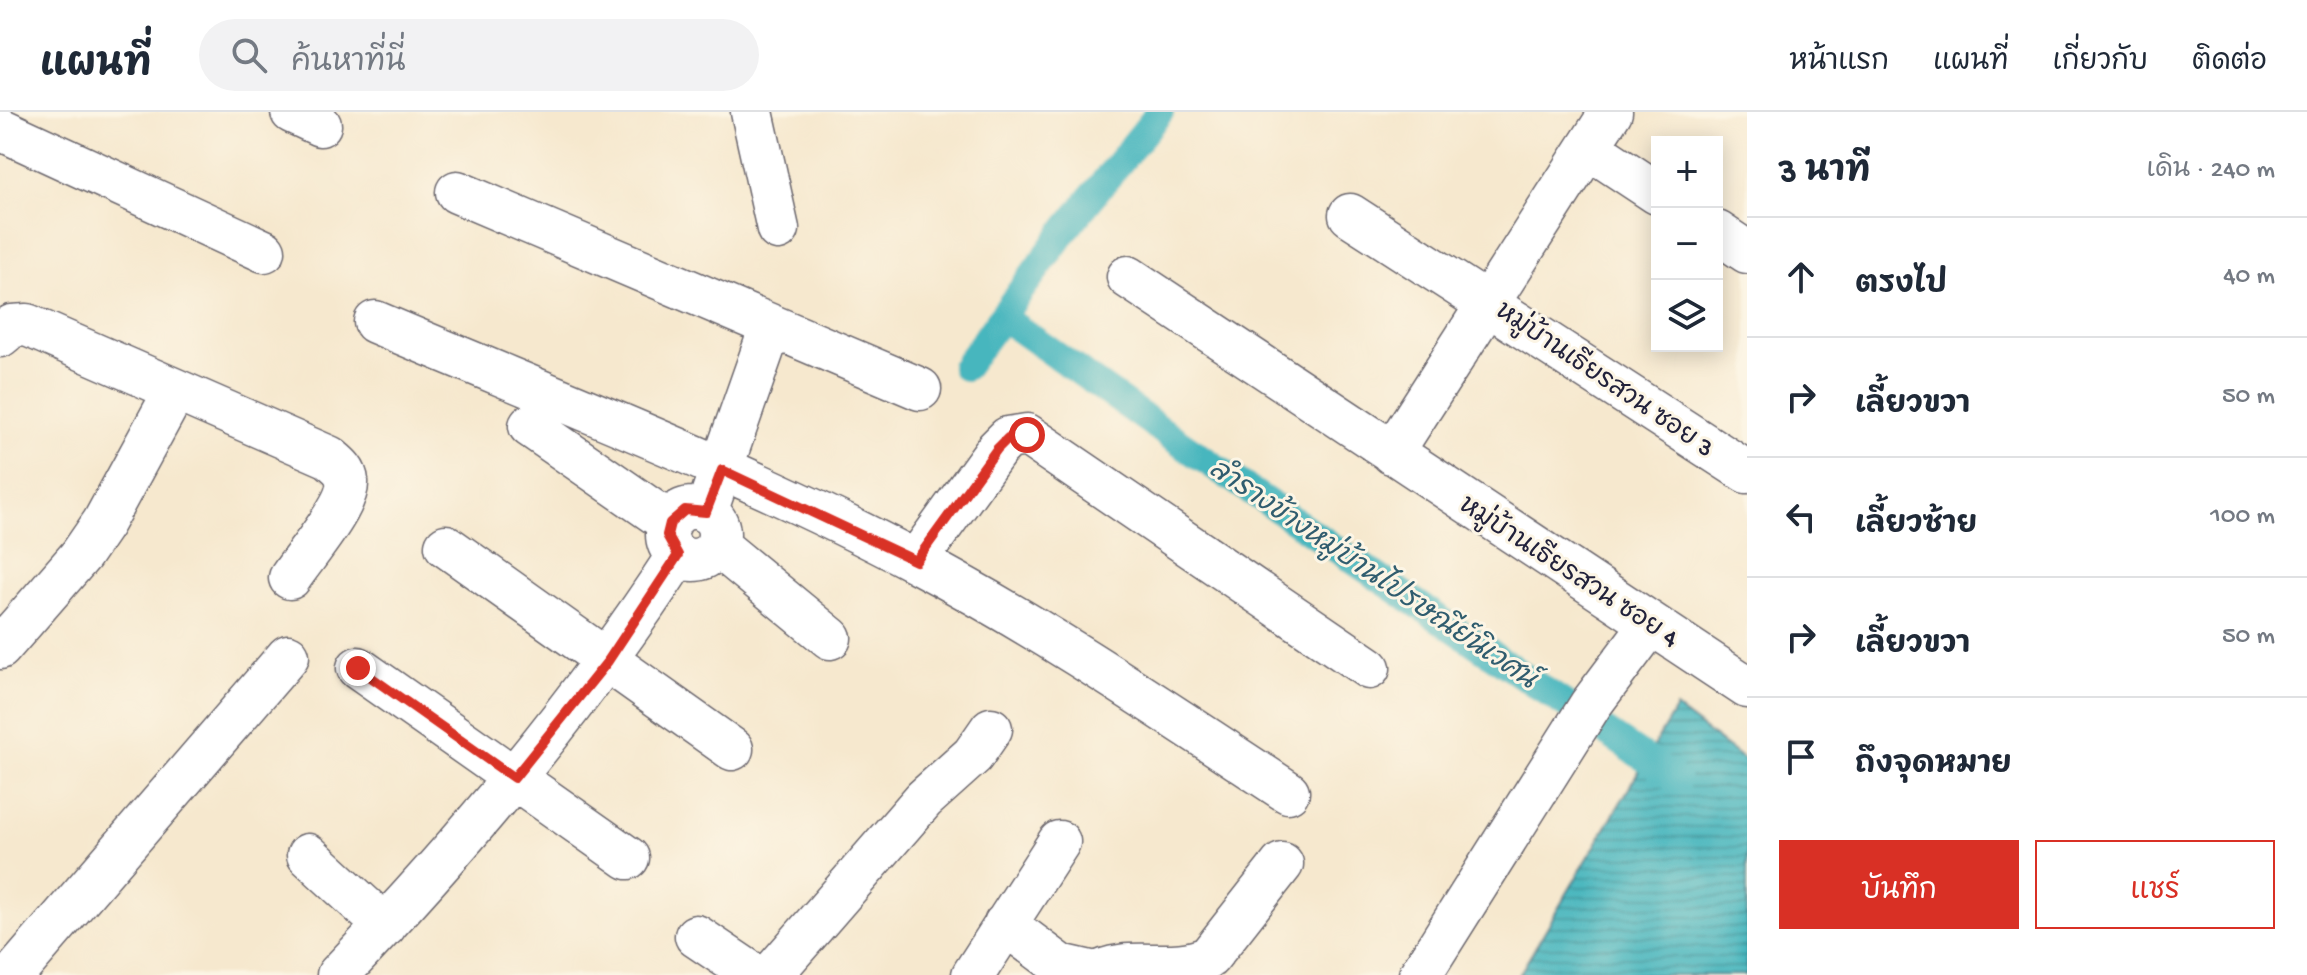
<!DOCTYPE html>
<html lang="th">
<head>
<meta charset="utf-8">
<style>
  :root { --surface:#fff; --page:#f2f2f3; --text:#1f2937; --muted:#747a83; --line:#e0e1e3; --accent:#d93025 }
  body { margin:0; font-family:"Gochi Hand","Playpen Sans Thai",sans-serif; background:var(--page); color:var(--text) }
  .controls { position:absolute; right:24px; top:24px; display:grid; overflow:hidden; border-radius:0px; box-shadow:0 4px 20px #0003 }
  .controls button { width:72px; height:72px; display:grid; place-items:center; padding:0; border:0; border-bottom:2px solid var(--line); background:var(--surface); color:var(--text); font:40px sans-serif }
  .stop { position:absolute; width:24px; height:24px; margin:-18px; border:6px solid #d93025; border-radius:50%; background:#fff }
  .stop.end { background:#d93025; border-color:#fff; box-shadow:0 2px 8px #0008 }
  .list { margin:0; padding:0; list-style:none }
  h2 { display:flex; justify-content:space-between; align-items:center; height:104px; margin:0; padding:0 32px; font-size:34px }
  h2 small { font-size:26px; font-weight:400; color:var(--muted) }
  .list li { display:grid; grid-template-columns:52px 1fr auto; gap:24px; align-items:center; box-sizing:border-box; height:120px; padding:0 32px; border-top:2px solid var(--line) }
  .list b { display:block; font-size:30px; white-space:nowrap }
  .list em { font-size:26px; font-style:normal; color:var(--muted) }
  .actions { display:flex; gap:16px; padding:24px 32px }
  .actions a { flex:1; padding:18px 0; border:2px solid var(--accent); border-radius:0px; text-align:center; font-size:28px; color:var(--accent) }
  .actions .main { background:var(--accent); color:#fff }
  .icon { flex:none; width:44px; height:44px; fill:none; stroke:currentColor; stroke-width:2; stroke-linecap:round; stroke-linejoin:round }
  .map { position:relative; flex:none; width:1747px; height:863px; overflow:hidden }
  header { display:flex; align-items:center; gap:48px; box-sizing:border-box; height:112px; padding:0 40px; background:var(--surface); border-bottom:2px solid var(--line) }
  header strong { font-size:38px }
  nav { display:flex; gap:44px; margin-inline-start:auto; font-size:28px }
  .search { width:560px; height:72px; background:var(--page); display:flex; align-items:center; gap:20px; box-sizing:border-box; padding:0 28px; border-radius:44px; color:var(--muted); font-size:30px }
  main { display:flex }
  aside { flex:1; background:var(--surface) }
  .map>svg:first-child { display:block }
  .water { fill:url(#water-rules); stroke:#346c7c; stroke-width:2 }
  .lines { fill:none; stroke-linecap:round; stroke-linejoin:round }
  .canal { stroke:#46b6be; stroke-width:28 }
  .minor-casing { stroke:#6c676e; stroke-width:45 }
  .minor { stroke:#fff; stroke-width:42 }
  .route { stroke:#d93025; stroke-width:10 }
  .labels { text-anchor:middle; stroke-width:6; stroke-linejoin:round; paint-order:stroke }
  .street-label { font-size:26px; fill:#22223b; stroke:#fcf5e5 }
  .water-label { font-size:28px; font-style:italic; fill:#305d6f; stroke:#fcf5e5 }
</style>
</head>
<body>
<header>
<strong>แผนที่</strong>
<div class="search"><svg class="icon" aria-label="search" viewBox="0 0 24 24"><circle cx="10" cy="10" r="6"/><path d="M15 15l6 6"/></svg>ค้นหาที่นี่</div>
<nav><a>หน้าแรก</a><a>แผนที่</a><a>เกี่ยวกับ</a><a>ติดต่อ</a></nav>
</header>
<main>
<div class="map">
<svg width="1747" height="863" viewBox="0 0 1747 863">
  <defs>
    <pattern id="water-rules" width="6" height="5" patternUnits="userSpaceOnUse" patternTransform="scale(2)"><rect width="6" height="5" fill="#46b6be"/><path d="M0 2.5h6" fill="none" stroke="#3a949c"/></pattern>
  </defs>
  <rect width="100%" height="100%" fill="#fcf5e5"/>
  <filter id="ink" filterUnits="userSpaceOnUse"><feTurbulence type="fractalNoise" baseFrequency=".0125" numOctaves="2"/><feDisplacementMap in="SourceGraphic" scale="16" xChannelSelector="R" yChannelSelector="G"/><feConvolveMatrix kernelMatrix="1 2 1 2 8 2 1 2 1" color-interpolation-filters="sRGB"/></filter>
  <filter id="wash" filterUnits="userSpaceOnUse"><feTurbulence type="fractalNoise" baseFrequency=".006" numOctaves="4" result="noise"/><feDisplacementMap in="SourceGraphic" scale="32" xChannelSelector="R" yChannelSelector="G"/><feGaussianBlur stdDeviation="1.8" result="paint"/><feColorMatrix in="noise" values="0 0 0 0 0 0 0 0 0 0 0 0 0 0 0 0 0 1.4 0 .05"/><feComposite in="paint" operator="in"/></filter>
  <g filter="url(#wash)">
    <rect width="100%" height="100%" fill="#f6e8ce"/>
    <!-- water -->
    <path class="water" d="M 1676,596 L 1747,650 L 1747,863 L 1519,863 Z"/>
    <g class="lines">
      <!-- canal -->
      <path class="canal" d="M 1002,205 L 1180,331 L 1677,668
        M 965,255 L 1063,121 L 1160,0"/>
    </g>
  </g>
  <g filter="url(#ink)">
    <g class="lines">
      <defs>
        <path id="minor" d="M 292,0 L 320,13
          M 752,0 L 778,117
          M 0,17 L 264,139
          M 1589,36 L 1657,81
          M 457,80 L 920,277
          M 1350,103 L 1747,360
          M 1717,120 L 1747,140
          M 1128,165 L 1747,575
          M 375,210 C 556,287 743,358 917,450 C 1046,518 1166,600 1288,680
          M 0,224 L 12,214 L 27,213 L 329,345 C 337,352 346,358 347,369 C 350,392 303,446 290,466
          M 530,314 L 670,411
          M 1392,341 L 1611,0
          M667 422a26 26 0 1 1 52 0a26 26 0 1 1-52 0Z
          M 706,400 L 771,215
          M 717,433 L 830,526
          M 446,434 L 732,637
          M 916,449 L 997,337 L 1008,326 L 1027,323 L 1369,556
          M 0,536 L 81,443 L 103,411 L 175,279
          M 358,556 L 628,746
          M 308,743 L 385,814
          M 1005,812 L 1060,853 L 1095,861
          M 696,824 L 754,863
          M 13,863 L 288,544
          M 338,863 C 463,732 579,595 678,443
          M 771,863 L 924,687 L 973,643 L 991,617
          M 973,863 L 1059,730
          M 1094,863 C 1126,842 1171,863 1209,845 L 1282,752
          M 1420,863 L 1591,592 L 1651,512"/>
      </defs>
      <!-- minor casing -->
      <use href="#minor" class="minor-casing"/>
      <!-- minor -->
      <use href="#minor" class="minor"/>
    </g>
  </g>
  <g class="lines" filter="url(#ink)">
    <!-- route -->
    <path class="route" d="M 358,556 L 514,666 L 608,549 L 678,443 L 667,423 L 670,411 L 685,398 L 706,400 L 722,358 L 916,449 L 997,337 L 1008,326 L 1027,323"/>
  </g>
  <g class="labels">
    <!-- street labels -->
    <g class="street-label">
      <text transform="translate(1606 266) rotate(34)" y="9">หมู่บ้านเธียรสวน ซอย 3</text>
      <text transform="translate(1570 458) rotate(33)" y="9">หมู่บ้านเธียรสวน ซอย 4</text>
    </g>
    <!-- water labels -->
    <g class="water-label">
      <text transform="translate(1374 460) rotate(34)" y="10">ลำรางข้างหมู่บ้านไปรษณีย์นิเวศน์</text>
    </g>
  </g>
</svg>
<div class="controls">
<button>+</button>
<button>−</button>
<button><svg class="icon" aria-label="layers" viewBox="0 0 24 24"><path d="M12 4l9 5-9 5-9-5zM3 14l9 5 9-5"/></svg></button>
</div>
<div class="stop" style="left:1027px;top:323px"></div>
<div class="stop end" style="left:358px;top:556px"></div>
</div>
<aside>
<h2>3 นาที<small>เดิน · 240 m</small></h2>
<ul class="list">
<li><svg class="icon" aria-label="ahead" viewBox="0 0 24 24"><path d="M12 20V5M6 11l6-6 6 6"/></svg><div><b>ตรงไป</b></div><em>40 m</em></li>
<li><svg class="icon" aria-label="right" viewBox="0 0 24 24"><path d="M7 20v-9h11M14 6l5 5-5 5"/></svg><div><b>เลี้ยวขวา</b></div><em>50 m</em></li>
<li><svg class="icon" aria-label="left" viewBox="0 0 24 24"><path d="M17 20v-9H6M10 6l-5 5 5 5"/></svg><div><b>เลี้ยวซ้าย</b></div><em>100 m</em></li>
<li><svg class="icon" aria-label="right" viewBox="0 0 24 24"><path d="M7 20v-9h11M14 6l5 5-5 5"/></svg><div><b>เลี้ยวขวา</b></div><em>50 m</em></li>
<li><svg class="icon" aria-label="arrive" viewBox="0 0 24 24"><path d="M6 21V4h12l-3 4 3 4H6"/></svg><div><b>ถึงจุดหมาย</b></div></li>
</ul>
<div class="actions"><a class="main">บันทึก</a><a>แชร์</a></div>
</aside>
</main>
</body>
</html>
